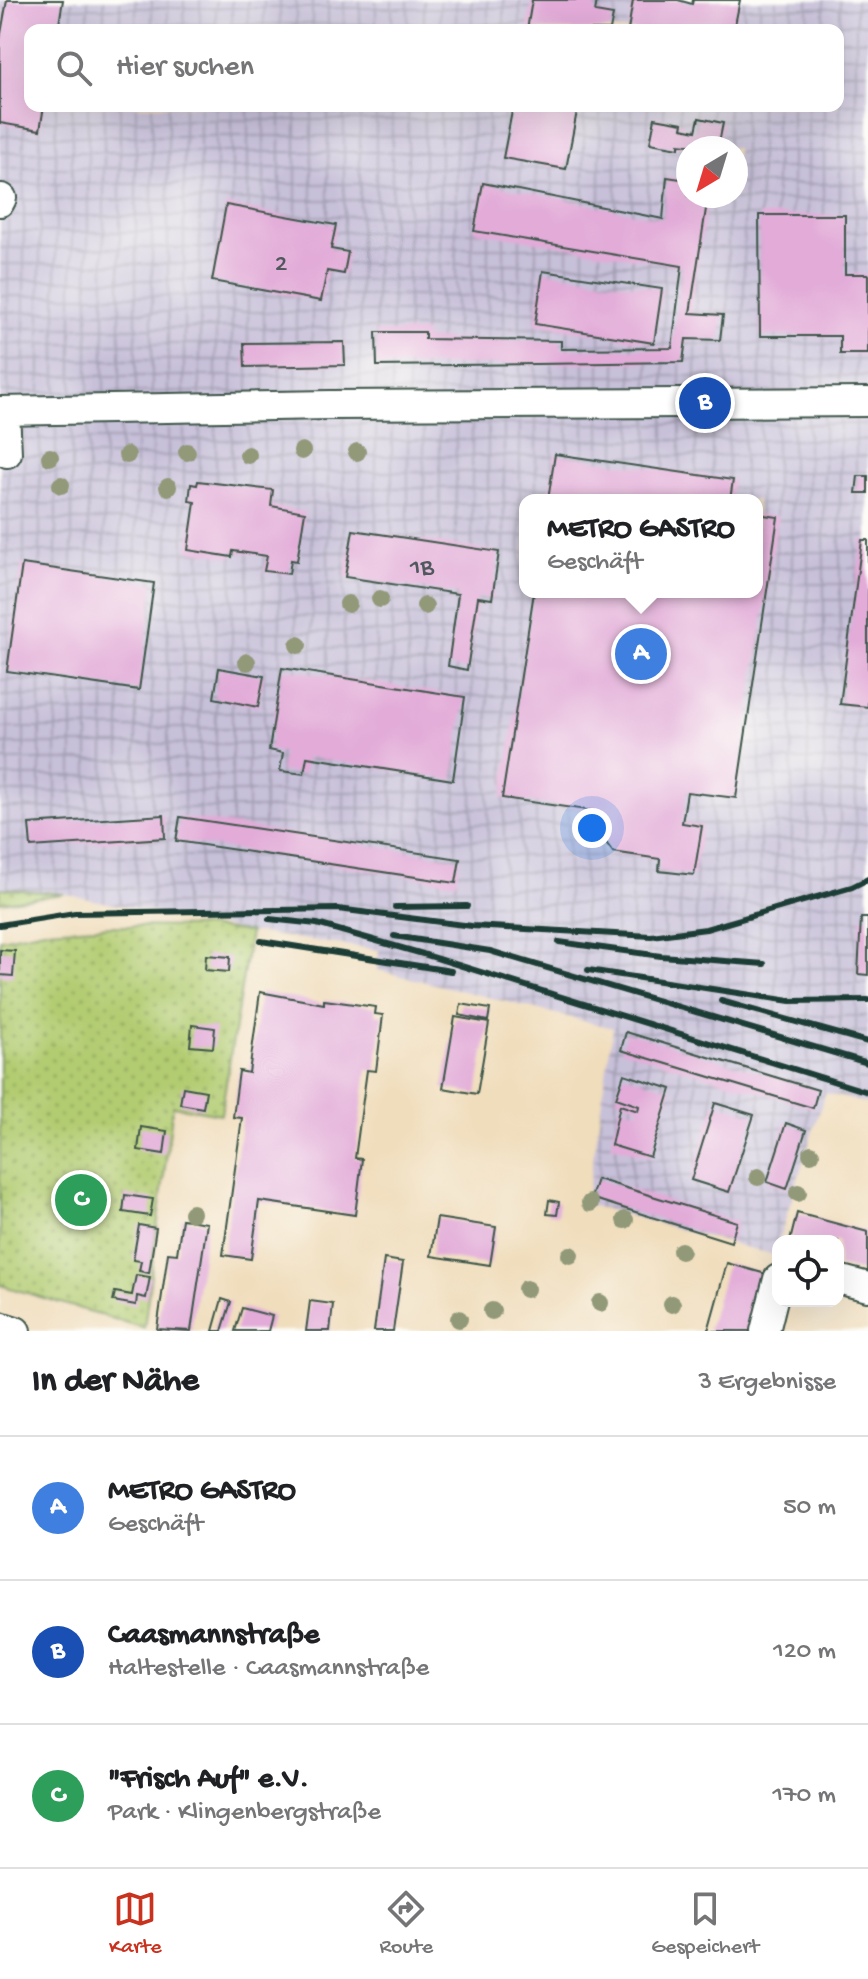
<!DOCTYPE html>
<html lang="de">
<head>
<meta charset="utf-8">
<style>
  :root { --surface:#fff; --page:#f6f6f6; --text:#202124; --muted:#757577; --line:#e0e0e0; --accent:#c8321e }
  body { margin:0; font-family:"Gochi Hand",sans-serif; background:var(--page); color:var(--text) }
  .controls { position:absolute; right:24px; bottom:24px; display:grid; overflow:hidden; border-radius:16px; box-shadow:0 8px 32px #0002 }
  .controls button { width:72px; height:72px; display:grid; place-items:center; padding:0; border:0; border-bottom:2px solid var(--line); background:var(--surface); color:var(--text); font:40px sans-serif }
  .compass { position:absolute; left:676px; top:136px; width:72px; height:72px; border-radius:50%; background:var(--surface); box-shadow:0 8px 32px #0002; rotate:218deg }
  .you { position:absolute; left:592px; top:828px; width:28px; height:28px; margin:-20px; border:6px solid #fff; border-radius:50%; background:#1a73e8; box-shadow:0 0 0 12px #1a73e833 }
  .badge { display:grid; place-items:center; width:52px; height:52px; border-radius:50%; background:var(--accent); color:#fff; font-size:26px; font-weight:700 }
  .pin { position:absolute; translate:-50% -50%; border:4px solid #fff; box-shadow:0 2px 8px #0006 }
  .popup { position:absolute; left:519px; top:494px; width:244px; height:104px; box-sizing:border-box; display:grid; place-content:center; border-radius:16px; background:var(--surface); filter:drop-shadow(0 2px 6px #0005); font-size:26px; white-space:nowrap; color:var(--muted) }
  .popup b { font-size:30px; color:var(--text) }
  .popup::after { content:''; position:absolute; left:50%; top:100%; margin-left:-16px; border:16px solid transparent; border-top-color:var(--surface) }
  .list { margin:0; padding:0; list-style:none }
  h2 { display:flex; justify-content:space-between; align-items:center; height:104px; margin:0; padding:0 32px; font-size:34px }
  h2 small { font-size:26px; font-weight:400; color:var(--muted) }
  .list li { display:grid; grid-template-columns:52px 1fr auto; gap:24px; align-items:center; box-sizing:border-box; height:144px; padding:0 32px; border-top:2px solid var(--line) }
  .list b { display:block; font-size:30px; white-space:nowrap }
  .list p { margin:0; font-size:26px; white-space:nowrap; color:var(--muted) }
  .list em { font-size:26px; font-style:normal; color:var(--muted) }
  .icon { flex:none; width:44px; height:44px; fill:none; stroke:currentColor; stroke-width:2; stroke-linecap:round; stroke-linejoin:round }
  .map { position:relative; flex:none; width:868px; height:1331px; overflow:hidden }
  .search { position:absolute; background:var(--surface); box-shadow:0 8px 32px #0002; left:24px; right:24px; top:24px; height:88px; display:flex; align-items:center; gap:20px; box-sizing:border-box; padding:0 28px; border-radius:16px; color:var(--muted); font-size:30px }
  .sheet { height:536px; background:var(--surface) }
  nav { display:flex; justify-content:space-around; align-items:center; box-sizing:border-box; height:112px; border-top:2px solid var(--line); background:var(--surface); font-size:22px; color:var(--muted) }
  nav a { display:grid; justify-items:center; gap:4px }
  nav .on { color:var(--accent) }
  .map>svg:first-child { display:block }
  .industrial { fill:url(#industrial-grid); fill-rule:evenodd }
  .grass { fill:url(#grass-dots); stroke:#688452; stroke-width:2 }
  .building { fill:#e2abd8 }
  .lines { fill:none; stroke-linecap:round; stroke-linejoin:round }
  .minor-casing { stroke:#3e5548; stroke-width:32 }
  .minor { stroke:#fff; stroke-width:28 }
  .rail { stroke:#1f3d34; stroke-width:6 }
  .tree { fill:#919979 }
  .labels { text-anchor:middle; stroke-width:6; stroke-linejoin:round; paint-order:stroke }
  .number-label { font-size:26px; fill:#50585d }
</style>
</head>
<body>
<div class="map">
<svg width="868" height="1331" viewBox="0 0 868 1331">
  <defs>
    <pattern id="industrial-grid" width="8" height="8" patternUnits="userSpaceOnUse" patternTransform="scale(2)"><rect width="8" height="8" fill="#c7c0d9"/><path d="M0 4h8M4 0v8" fill="none" stroke="#a19db1"/></pattern>
    <pattern id="grass-dots" width="8" height="8" patternUnits="userSpaceOnUse" patternTransform="scale(2)"><rect width="8" height="8" fill="#b2cc71"/><path d="M2 2h.1M6 6h.1" fill="none" stroke="#90a75e" stroke-width="1.8" stroke-linecap="round"/></pattern>
  </defs>
  <rect width="100%" height="100%" fill="#fdfcf7"/>
  <filter id="ink" filterUnits="userSpaceOnUse"><feTurbulence type="fractalNoise" baseFrequency=".0125" numOctaves="2"/><feDisplacementMap in="SourceGraphic" scale="16" xChannelSelector="R" yChannelSelector="G"/><feConvolveMatrix kernelMatrix="1 2 1 2 8 2 1 2 1" color-interpolation-filters="sRGB"/></filter>
  <filter id="wash" filterUnits="userSpaceOnUse"><feTurbulence type="fractalNoise" baseFrequency=".006" numOctaves="4" result="noise"/><feDisplacementMap in="SourceGraphic" scale="32" xChannelSelector="R" yChannelSelector="G"/><feGaussianBlur stdDeviation="1.8" result="paint"/><feColorMatrix in="noise" values="0 0 0 0 0 0 0 0 0 0 0 0 0 0 0 0 0 1.4 0 .05"/><feComposite in="paint" operator="in"/></filter>
  <g filter="url(#wash)">
    <rect width="100%" height="100%" fill="#f0ddbc"/>
    <!-- industrial -->
    <path class="industrial" d="M 0,0 L 868,0 L 868,1104 L 825,1093 L 774,1255 L 586,1204 L 613,1028 L 377,970 L 379,950 L 250,932 L 64,894 L 0,888 ZM 30,30 L 838,30 L 838,106 L 30,106 ZM 688,148 L 736,148 L 736,196 L 688,196 ZM 525,500 L 757,500 L 757,592 L 525,592 Z"/>
    <!-- grass -->
    <path class="grass" d="M 0,888 L 64,894 L 0,902 Z
      M 113,926 L 204,927 L 250,932 L 221,1114 L 173,1106 L 144,1328 L 0,1285 L 0,939 L 44,930 Z"/>
    <g id="blocks">
      <!-- building -->
      <path class="building" d="M 7,0 L 63,0 L 58,30 L 30,30 L 30,106 L 44,106 L 40,130 L 0,123 L 0,39 Z
        M 532,0 L 597,0 L 595,12 L 613,15 L 610,30 L 527,30 Z
        M 633,0 L 678,0 L 692,4 L 693,0 L 740,0 L 734,30 L 628,30 Z
        M 513,106 L 578,106 L 566,169 L 503,158 Z
        M 655,118 L 683,123 L 682,128 L 696,131 L 699,118 L 723,123 L 718,148 L 679,144 L 679,148 L 650,143 Z
        M 667,177 L 688,180 L 688,196 L 708,196 L 690,313 L 723,315 L 720,340 L 686,339 L 683,362 L 377,366 L 376,332 L 425,332 L 425,339 L 561,341 L 561,349 L 672,348 L 682,266 L 474,231 L 483,183 L 663,219 Z
        M 226,205 L 336,225 L 331,249 L 348,252 L 344,274 L 327,271 L 321,301 L 212,281 Z
        M 759,215 L 845,215 L 845,274 L 868,274 L 868,354 L 840,354 L 840,336 L 760,336 Z
        M 543,271 L 662,289 L 654,343 L 535,324 Z
        M 344,342 L 345,365 L 245,367 L 244,343 Z
        M 555,454 L 733,480 L 730,500 L 548,500 Z
        M 858,476 L 868,476 L 868,493 L 856,493 Z
        M 198,481 L 273,490 L 271,506 L 305,512 L 297,561 L 291,560 L 289,574 L 264,571 L 267,556 L 233,551 L 232,557 L 188,550 L 195,502 L 189,501 L 191,484 L 197,485 Z
        M 757,514 L 778,517 L 736,798 L 687,792 L 682,823 L 702,826 L 694,875 L 659,871 L 660,859 L 613,852 L 593,825 L 594,811 L 502,798 L 534,592 L 757,592 Z
        M 353,530 L 499,552 L 492,599 L 478,597 L 467,670 L 448,666 L 458,594 L 345,577 Z
        M 862,540 L 868,540 L 868,707 L 840,704 Z
        M 22,564 L 154,583 L 139,690 L 7,671 Z
        M 219,668 L 264,676 L 258,707 L 214,698 Z
        M 282,668 L 465,697 L 453,780 L 307,757 L 304,774 L 280,771 L 283,753 L 269,750 Z
        M 164,815 L 165,838 L 31,847 L 29,824 Z
        M 180,817 L 460,859 L 456,883 L 176,841 Z
        M 861,918 L 868,918 L 868,975 L 858,974 Z
        M 0,950 L 15,951 L 13,976 L 0,975 Z
        M 206,955 L 230,957 L 229,972 L 205,970 Z
        M 260,992 L 324,1004 L 324,1000 L 376,1007 L 375,1014 L 383,1015 L 376,1071 L 367,1070 L 355,1158 L 362,1159 L 355,1215 L 259,1201 L 251,1259 L 223,1255 L 242,1118 L 233,1117 L 239,1071 L 249,1073 Z
        M 461,1004 L 490,1009 L 488,1021 L 459,1015 Z
        M 455,1017 L 489,1023 L 477,1094 L 443,1088 Z
        M 192,1025 L 215,1028 L 213,1048 L 190,1046 Z
        M 626,1032 L 818,1090 L 813,1108 L 621,1050 Z
        M 624,1074 L 671,1089 L 650,1157 L 611,1145 L 620,1105 L 638,1111 L 639,1106 L 616,1098 Z
        M 183,1087 L 206,1091 L 203,1108 L 180,1104 Z
        M 715,1103 L 754,1115 L 729,1192 L 691,1180 Z
        M 786,1123 L 806,1130 L 787,1189 L 767,1182 Z
        M 141,1127 L 167,1131 L 164,1154 L 138,1150 Z
        M 597,1179 L 737,1222 L 731,1242 L 591,1198 Z
        M 125,1195 L 153,1199 L 150,1216 L 123,1212 Z
        M 549,1200 L 559,1202 L 557,1215 L 547,1214 Z
        M 797,1213 L 868,1232 L 868,1273 L 838,1266 L 838,1241 L 790,1241 Z
        M 437,1218 L 496,1227 L 490,1265 L 431,1256 Z
        M 182,1219 L 207,1223 L 191,1331 L 157,1329 L 168,1253 L 177,1254 Z
        M 139,1225 L 156,1228 L 149,1273 L 139,1271 L 141,1261 L 133,1260 Z
        M 384,1259 L 403,1262 L 393,1331 L 374,1331 Z
        M 727,1263 L 766,1274 L 751,1331 L 708,1331 Z
        M 136,1275 L 150,1277 L 146,1298 L 137,1296 L 136,1305 L 113,1301 L 115,1292 L 132,1295 Z
        M 222,1299 L 231,1302 L 222,1331 L 213,1331 Z
        M 310,1301 L 333,1304 L 330,1331 L 306,1331 Z
        M 242,1308 L 272,1316 L 268,1331 L 235,1331 Z"/>
    </g>
  </g>
  <g filter="url(#ink)">
    <use href="#blocks" fill-opacity="0" stroke="#3e5548" stroke-width="2"/>
    <g class="lines">
      <defs>
        <path id="minor" d="M 0,202 L 2,198
          M 0,411 L 330,405 L 868,402
          M 5,411 L 7,453
          M 838,1279 L 868,1287
          M 0,1326 L 16,1331
          M 765,1331 L 778,1279"/>
      </defs>
      <!-- minor casing -->
      <use href="#minor" class="minor-casing"/>
      <!-- minor -->
      <use href="#minor" class="minor"/>
      <!-- rail -->
      <path class="rail" d="M 395,907 L 467,906
        M 269,919 L 317,924 L 423,954 L 868,1092
        M 0,925 L 75,913 L 338,909 L 472,926 L 651,936 L 706,929 L 852,887 L 868,879
        M 394,936 L 490,951 L 868,1063
        M 261,941 L 451,971
        M 559,942 L 661,956 L 764,964
        M 588,970 L 790,1001 L 868,1000
        M 721,1001 L 868,1042"/>
    </g>
    <!-- trees -->
    <g class="tree">
      <circle cx="302" cy="451" r="9"/>
      <circle cx="187" cy="452" r="9"/>
      <circle cx="357" cy="452" r="9"/>
      <circle cx="127" cy="455" r="9"/>
      <circle cx="248" cy="455" r="9"/>
      <circle cx="50" cy="457" r="9"/>
      <circle cx="61" cy="485" r="9"/>
      <circle cx="168" cy="487" r="9"/>
      <circle cx="380" cy="599" r="9"/>
      <circle cx="348" cy="604" r="9"/>
      <circle cx="425" cy="606" r="9"/>
      <circle cx="298" cy="645" r="9"/>
      <circle cx="247" cy="662" r="9"/>
      <circle cx="811" cy="1154" r="9"/>
      <circle cx="758" cy="1177" r="9"/>
      <circle cx="798" cy="1193" r="9"/>
      <circle cx="590" cy="1203" r="9"/>
      <circle cx="192" cy="1213" r="9"/>
      <circle cx="625" cy="1220" r="9"/>
      <circle cx="681" cy="1251" r="9"/>
      <circle cx="570" cy="1255" r="9"/>
      <circle cx="526" cy="1289" r="9"/>
      <circle cx="600" cy="1303" r="9"/>
      <circle cx="672" cy="1304" r="9"/>
      <circle cx="492" cy="1311" r="9"/>
      <circle cx="459" cy="1319" r="9"/>
    </g>
  </g>
  <g class="labels">
    <!-- number labels -->
    <g class="number-label">
      <text x="281" y="270">2</text>
      <text x="422" y="574">1B</text>
    </g>
  </g>
</svg>
<div class="controls">
<button><svg class="icon" aria-label="locate" viewBox="0 0 24 24"><circle cx="12" cy="12" r="6"/><path d="M12 2v4M12 18v4M2 12h4M18 12h4"/></svg></button>
</div>
<svg class="compass" viewBox="-18 -18 36 36"><path d="M0-13l5 13h-10z" fill="#e53935"/><path d="M0 13l5-13h-10z" fill="#757577"/></svg>
<div class="you"></div>
<div class="pin badge" style="left:641px;top:654px;background:#3f7fe0">A</div>
<div class="popup"><b>METRO GASTRO</b>Geschäft</div>
<div class="pin badge" style="left:705px;top:403px;background:#1a4fb4">B</div>
<div class="pin badge" style="left:81px;top:1200px;background:#2e9e5b">C</div>
<div class="search"><svg class="icon" aria-label="search" viewBox="0 0 24 24"><circle cx="10" cy="10" r="6"/><path d="M15 15l6 6"/></svg>Hier suchen</div>
</div>
<section class="sheet">
<h2>In der Nähe<small>3 Ergebnisse</small></h2>
<ul class="list">
<li><span class="badge" style="background:#3f7fe0">A</span><div><b>METRO GASTRO</b><p>Geschäft</p></div><em>50 m</em></li>
<li><span class="badge" style="background:#1a4fb4">B</span><div><b>Caasmannstraße</b><p>Haltestelle · Caasmannstraße</p></div><em>120 m</em></li>
<li><span class="badge" style="background:#2e9e5b">C</span><div><b>&quot;Frisch Auf&quot; e.V.</b><p>Park · Klingenbergstraße</p></div><em>170 m</em></li>
</ul>
</section>
<nav>
<a class="on"><svg class="icon" aria-label="map" viewBox="0 0 24 24"><path d="M3 6l6-2 6 2 6-2v14l-6 2-6-2-6 2zM9 4v14M15 6v14"/></svg>Karte</a>
<a><svg class="icon" aria-label="directions" viewBox="0 0 24 24"><path d="M12 3l9 9-9 9-9-9zM9 14v-3h6M13 9l2 2-2 2"/></svg>Route</a>
<a><svg class="icon" aria-label="saved" viewBox="0 0 24 24"><path d="M7 4h10v16l-5-4-5 4z"/></svg>Gespeichert</a>
</nav>
</body>
</html>
